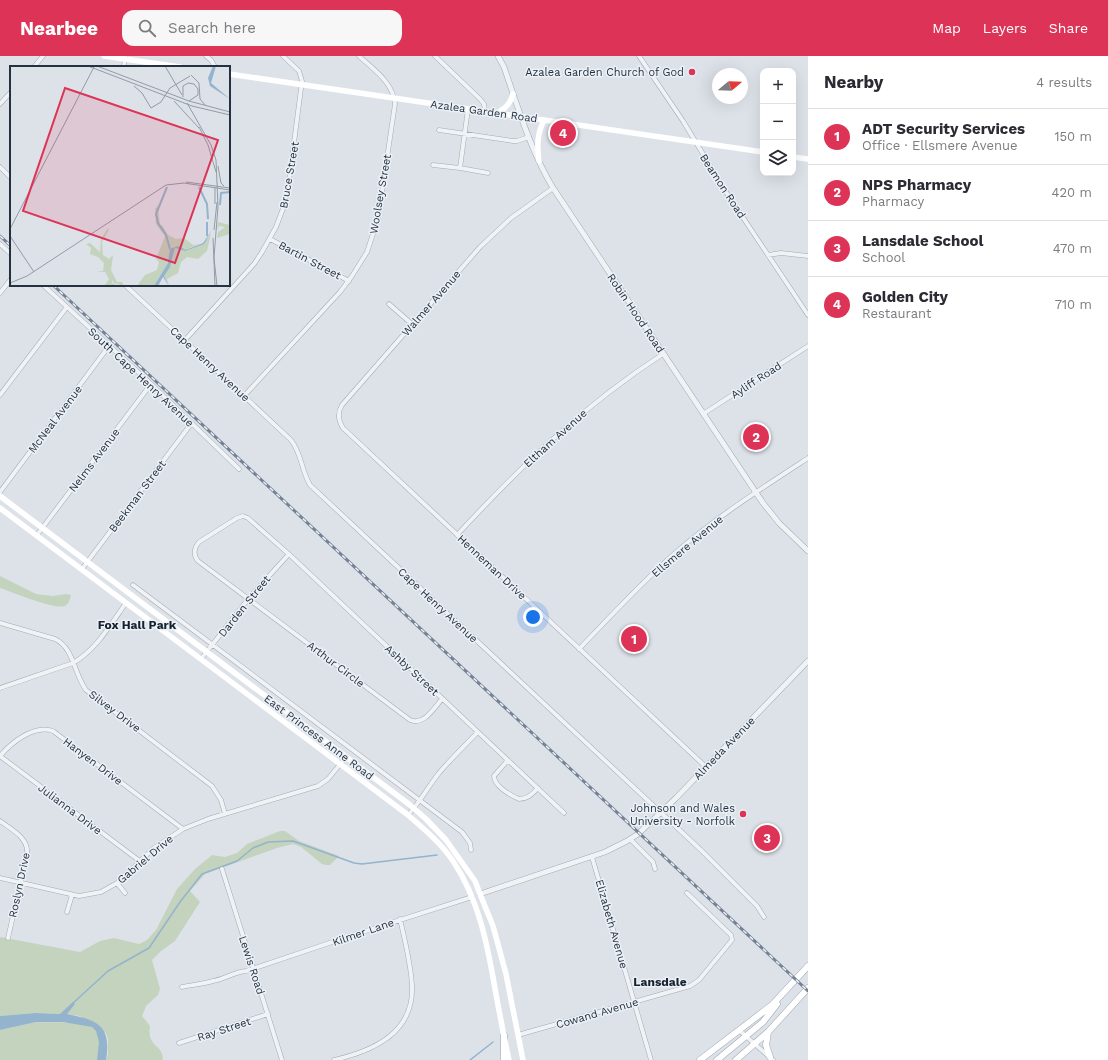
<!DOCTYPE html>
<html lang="en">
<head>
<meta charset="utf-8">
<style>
  :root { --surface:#fff; --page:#f7f7f7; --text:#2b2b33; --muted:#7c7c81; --line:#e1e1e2; --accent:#dc3357 }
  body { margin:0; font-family:"Work Sans",sans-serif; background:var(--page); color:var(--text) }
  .controls { position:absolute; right:12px; top:12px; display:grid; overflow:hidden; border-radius:8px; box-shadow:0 4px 16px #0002 }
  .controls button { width:36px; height:36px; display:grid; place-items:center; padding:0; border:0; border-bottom:1px solid var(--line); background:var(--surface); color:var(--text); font:20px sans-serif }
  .compass { position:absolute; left:712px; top:12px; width:36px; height:36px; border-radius:50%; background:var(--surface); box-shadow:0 4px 16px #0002; rotate:71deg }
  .you { position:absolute; left:533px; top:561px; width:14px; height:14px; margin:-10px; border:3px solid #fff; border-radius:50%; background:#1a73e8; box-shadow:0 0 0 6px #1a73e833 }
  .badge { display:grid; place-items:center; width:26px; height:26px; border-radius:50%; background:var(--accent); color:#fff; font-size:13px; font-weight:700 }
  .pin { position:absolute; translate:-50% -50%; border:2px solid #fff; box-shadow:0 1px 4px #0006 }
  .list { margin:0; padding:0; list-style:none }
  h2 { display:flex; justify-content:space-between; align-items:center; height:52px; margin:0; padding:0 16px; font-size:17px }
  h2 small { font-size:13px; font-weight:400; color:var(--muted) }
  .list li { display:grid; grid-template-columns:26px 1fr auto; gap:12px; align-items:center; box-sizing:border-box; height:56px; padding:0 16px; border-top:1px solid var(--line) }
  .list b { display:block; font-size:15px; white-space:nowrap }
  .list p { margin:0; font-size:13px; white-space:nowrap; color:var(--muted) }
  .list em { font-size:13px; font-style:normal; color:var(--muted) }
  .icon { flex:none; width:22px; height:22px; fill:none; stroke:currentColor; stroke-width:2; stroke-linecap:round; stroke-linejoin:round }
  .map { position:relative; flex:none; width:808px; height:1004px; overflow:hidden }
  header { display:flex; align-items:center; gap:24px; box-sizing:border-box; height:56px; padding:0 20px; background:var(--accent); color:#fff }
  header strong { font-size:19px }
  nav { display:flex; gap:22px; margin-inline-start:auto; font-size:14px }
  .search { width:280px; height:36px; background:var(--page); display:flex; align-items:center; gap:10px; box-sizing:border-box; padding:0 14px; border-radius:12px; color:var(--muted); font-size:15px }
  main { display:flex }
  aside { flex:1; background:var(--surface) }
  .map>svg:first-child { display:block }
  .green { fill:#c4d3bd }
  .water { fill:#94b3cd }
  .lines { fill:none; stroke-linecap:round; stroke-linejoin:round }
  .stream { stroke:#94b3cd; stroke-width:1.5 }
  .minor-casing { stroke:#a2a9b3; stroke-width:5 }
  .tertiary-casing { stroke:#a2a9b3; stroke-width:6 }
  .primary-casing { stroke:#9ba7b5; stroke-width:7 }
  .minor { stroke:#f0f3f6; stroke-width:4 }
  .tertiary { stroke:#f0f3f6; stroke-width:5 }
  .secondary { stroke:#fff; stroke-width:5.5 }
  .primary { stroke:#fff; stroke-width:6 }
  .rail-casing { stroke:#758294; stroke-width:3 }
  .rail { stroke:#ecf1f6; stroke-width:1.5; stroke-dasharray:4.5; stroke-linecap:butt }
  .poi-dot { fill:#dc3357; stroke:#ecf1f6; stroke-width:1.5 }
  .labels { text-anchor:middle; stroke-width:3; stroke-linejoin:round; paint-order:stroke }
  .poi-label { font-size:11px; fill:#253141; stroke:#ecf1f6; text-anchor:end }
  .street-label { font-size:11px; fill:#253141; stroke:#ecf1f6 }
  .neighbourhood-label { font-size:12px; font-weight:bold; fill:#172231; stroke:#ecf1f6 }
  .inset-river { fill:none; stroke:#94b3cd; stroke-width:2 }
  .inset-road { fill:none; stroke:#939ba6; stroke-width:1 }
  .view { fill:#dc3357; fill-opacity:0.15; stroke:#dc3357; stroke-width:2 }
  .inset-edge { fill:none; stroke:#253141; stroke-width:2 }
</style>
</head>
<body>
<header>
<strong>Nearbee</strong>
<div class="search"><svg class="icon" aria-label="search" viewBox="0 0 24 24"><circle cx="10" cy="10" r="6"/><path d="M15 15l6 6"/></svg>Search here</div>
<nav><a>Map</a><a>Layers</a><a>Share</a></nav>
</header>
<main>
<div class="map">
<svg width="808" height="1004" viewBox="0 0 808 1004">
  <rect width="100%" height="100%" fill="#dde2e9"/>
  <!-- green -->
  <path class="green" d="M 0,520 L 36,538 L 53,540 L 66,538 L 71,539 C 70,543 69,548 65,550 C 55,554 12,536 0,532 Z
    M 280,775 L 285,775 L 299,785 L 339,800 L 330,809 L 326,809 L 322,808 L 301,791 L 293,788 L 277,792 L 205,818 L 190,835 L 200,846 L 175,885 L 161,895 L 152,904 L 160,933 L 158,939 L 146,950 L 142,960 L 150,970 C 147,993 163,987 163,1004 L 106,1004 L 108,998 L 108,983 L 106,977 L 80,960 L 66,958 L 75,948 L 60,958 L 35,957 L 0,960 L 0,881 L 80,896 L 100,885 L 114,882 L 139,888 L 147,884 L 156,874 L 177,833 L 195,813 L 212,799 L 225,801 L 237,797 L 247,788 Z
    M 36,966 C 49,967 86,964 95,973 C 102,981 99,995 97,1004 L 0,1004 L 0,974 Z"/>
  <!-- water -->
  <path class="water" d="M 73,946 L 75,948 L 67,958 C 97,964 112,969 106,1004 L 97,1004 L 99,986 L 96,975 L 92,971 L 63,966 L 36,966 L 0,974 L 0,960 L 35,957 L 60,958 Z"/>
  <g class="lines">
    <!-- stream -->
    <path class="stream" d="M 72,948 L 108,915 L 149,892 L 180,846 L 202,818 L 237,805 L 253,792 L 268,786 L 293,785 L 354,807 L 362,808 L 437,799
      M 470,1004 L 493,986"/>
    <defs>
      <path id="minor" d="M 206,0 L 211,4 L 215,11
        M 435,0 L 480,43 L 484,48 L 485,55
        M 639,0 L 683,65 L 726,136 L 808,259
        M 34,11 L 43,0
        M 124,11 L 125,0
        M 0,48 L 11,36
        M 439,74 L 513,85 L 517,85 L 529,81
        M 433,109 L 460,112 L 468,53
        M 0,111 L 11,122
        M 460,112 L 488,117
        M 553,132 L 511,162 L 480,191 L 342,349 C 337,357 338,364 343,372 L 706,711
        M 270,183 L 349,225
        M 0,188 L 11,198
        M 768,199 L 781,197 L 808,200
        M 43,229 L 151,328 L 239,413
        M 125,229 L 291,384 C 302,398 301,414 310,429 L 702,795 L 757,850 L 764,861
        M 0,237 L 11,223
        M 389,248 L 413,269
        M 185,284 L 254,208 L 262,196 L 276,171 L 284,150 L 289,125 L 302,25 L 299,15 L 283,0
        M 0,339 L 67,251
        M 244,340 L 340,236 L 352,220 L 367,196 L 378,163 L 395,48 C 393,26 374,14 359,0
        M 703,358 L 808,290
        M 0,436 L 109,290
        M 37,479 L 151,328
        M 457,479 C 521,410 584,349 663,298
        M 82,513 L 191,368
        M 133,529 L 462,776 L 470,787 L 471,794
        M 0,567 L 55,583 C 74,592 74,618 86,634 L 212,730 L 221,744 L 225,758
        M 579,593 C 610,561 640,528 674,498 C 715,462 762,432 808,402
        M 201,603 L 249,542 L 289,498
        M 0,632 L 73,607 C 96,594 111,568 126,547
        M 442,643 C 434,652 424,670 410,664 L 198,505 C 193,499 194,492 199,486 L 237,462 L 243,460 L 248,462 L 292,501 L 564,757
        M 0,700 C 11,687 34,668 53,675 L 183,773
        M 0,700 L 141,806
        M 508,704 L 494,720 C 494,730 510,739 519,743 C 528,743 532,738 538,732
        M 408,759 C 420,746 428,731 439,717 C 451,703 465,689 478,676
        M 0,765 C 11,773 29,782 27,798 L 8,882
        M 630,783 L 653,806 L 655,813
        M 592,801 L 651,1004
        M 222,813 L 282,1004
        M 0,822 L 79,840 L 101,836 L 117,827 L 154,792 L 183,773 L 208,763 L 318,730 L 328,723 L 346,701
        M 117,827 L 125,837
        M 67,856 L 72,839
        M 182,931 C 192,929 203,928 213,925 C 225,923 234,916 246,915 L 350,880 L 472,841
        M 739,974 L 773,1004
        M 518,979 L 690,930 L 699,924 L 732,884 L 731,879 L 687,837
        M 179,987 L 268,958
        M 334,1004 C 373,995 414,977 412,930 C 411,908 405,885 400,863"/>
      <path id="tertiary" d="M 498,0 L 504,11 C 518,52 531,95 553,132 L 763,447 L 779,467 L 808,495
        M 480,838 L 605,796 L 627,785 L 638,778 L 676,742 L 808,605"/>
      <path id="primary" d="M 768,976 L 766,989 L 770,1001
        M 504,1004 L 504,979
        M 700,1004 L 772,949 L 808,910
        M 717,1004 L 763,966 L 777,948
        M 736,1004 L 769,975 L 808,932"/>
    </defs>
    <!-- minor casing -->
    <use href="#minor" class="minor-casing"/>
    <!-- tertiary casing -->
    <use href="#tertiary" class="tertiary-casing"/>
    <!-- primary casing -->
    <use href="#primary" class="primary-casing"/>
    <!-- minor -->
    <use href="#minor" class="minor"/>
    <!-- tertiary -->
    <use href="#tertiary" class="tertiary"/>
    <!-- secondary -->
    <path class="secondary" d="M 104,0 L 180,11
      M 229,18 L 763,96
      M 497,57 C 506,52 510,48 513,38
      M 793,101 L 808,103
      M 539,105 C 537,90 537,78 544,64
      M 0,440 L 410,749 L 426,763 L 446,784 L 475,825 L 480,838 L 493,870 L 506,918 L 523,1004
      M 0,452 L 408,759 C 424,773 441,787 453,805 C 480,845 488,892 496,938 C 500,960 504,982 509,1004"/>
    <!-- primary -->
    <use href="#primary" class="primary"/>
    <defs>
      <path id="rail" d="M 0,180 L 11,190
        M 53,229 L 808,935"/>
    </defs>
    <!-- rail casing -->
    <use href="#rail" class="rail-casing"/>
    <!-- rail -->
    <use href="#rail" class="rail"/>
  </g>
  <!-- markers -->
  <g class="poi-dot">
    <circle cx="692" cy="16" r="4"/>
    <circle cx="743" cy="758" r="4"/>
  </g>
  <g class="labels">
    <!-- poi labels -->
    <g class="poi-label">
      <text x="684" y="20">Azalea Garden Church of God</text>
      <text x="735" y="756">Johnson and Wales<tspan x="735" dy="13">University - Norfolk</tspan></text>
    </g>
    <!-- street labels -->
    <g class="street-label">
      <text transform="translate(484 55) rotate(8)" y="4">Azalea Garden Road</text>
      <text transform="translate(289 119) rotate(-80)" y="4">Bruce Street</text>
      <text transform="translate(723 130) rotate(57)" y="4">Beamon Road</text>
      <text transform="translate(380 138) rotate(-80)" y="4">Woolsey Street</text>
      <text transform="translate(310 204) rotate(28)" y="4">Bartin Street</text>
      <text transform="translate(431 247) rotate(-49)" y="4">Walmer Avenue</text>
      <text transform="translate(636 257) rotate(56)" y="4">Robin Hood Road</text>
      <text transform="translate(210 308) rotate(43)" y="4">Cape Henry Avenue</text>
      <text transform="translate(141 321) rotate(43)" y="4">South Cape Henry Avenue</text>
      <text transform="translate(756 324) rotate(-33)" y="4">Ayliff Road</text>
      <text transform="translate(55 363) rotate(-53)" y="4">McNeal Avenue</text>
      <text transform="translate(555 382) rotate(-42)" y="4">Eltham Avenue</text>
      <text transform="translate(94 404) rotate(-53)" y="4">Nelms Avenue</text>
      <text transform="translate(137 440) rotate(-53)" y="4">Beekman Street</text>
      <text transform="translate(687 490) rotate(-40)" y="4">Ellsmere Avenue</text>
      <text transform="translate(492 511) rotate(43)" y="4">Henneman Drive</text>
      <text transform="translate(438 549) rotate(43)" y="4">Cape Henry Avenue</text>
      <text transform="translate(244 550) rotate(-51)" y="4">Darden Street</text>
      <text transform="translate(336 608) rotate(37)" y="4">Arthur Circle</text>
      <text transform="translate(412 614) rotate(43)" y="4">Ashby Street</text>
      <text transform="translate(115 655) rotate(37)" y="4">Silvey Drive</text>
      <text transform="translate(319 681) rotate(37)" y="4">East Princess Anne Road</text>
      <text transform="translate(724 692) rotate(-46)" y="4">Almeda Avenue</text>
      <text transform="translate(93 705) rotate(37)" y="4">Hanyen Drive</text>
      <text transform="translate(70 753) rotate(37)" y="4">Julianna Drive</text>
      <text transform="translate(145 803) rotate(-40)" y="4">Gabriel Drive</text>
      <text transform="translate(19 829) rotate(-78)" y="4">Roslyn Drive</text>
      <text transform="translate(612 868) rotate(74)" y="4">Elizabeth Avenue</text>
      <text transform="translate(363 876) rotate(-19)" y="4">Kilmer Lane</text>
      <text transform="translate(252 909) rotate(72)" y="4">Lewis Road</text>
      <text transform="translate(597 957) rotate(-16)" y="4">Cowand Avenue</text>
      <text transform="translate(224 973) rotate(-18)" y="4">Ray Street</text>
    </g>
    <!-- neighbourhood labels -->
    <g class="neighbourhood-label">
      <text x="137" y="573">Fox Hall Park</text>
      <text x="660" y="930">Lansdale</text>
    </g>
  </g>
  <!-- overview -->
  <g transform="translate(10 10)">
    <rect width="220" height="220" fill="#dde2e9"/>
    <path d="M 152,135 L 148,141 L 150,159 L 152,159 L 158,169 L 166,173 L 174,172 L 183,179 L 189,178 L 176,184 L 165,181 L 158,197 L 144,220 L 127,220 L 135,209 L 147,204 L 149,196 L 146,193 L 155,170 L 146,158 L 145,143 ZM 208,156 L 220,159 L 220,168 L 207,172 L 208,166 L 215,161 L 209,160 L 207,165 ZM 98,162 L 99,164 L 92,176 L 93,189 L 99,193 L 103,189 L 101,204 L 107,216 L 112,216 L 114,220 L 104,217 L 102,214 L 102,217 L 108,220 L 94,220 L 99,213 L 95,206 L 86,206 L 93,205 L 94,197 L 88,191 L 80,188 L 81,182 L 76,178 L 80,177 L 90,186 L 91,173 ZM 201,168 L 197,185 L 188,193 L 177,191 L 171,196 L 168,207 L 157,213 L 159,220 L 154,210 L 161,198 L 165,182 L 177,185 L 193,178 Z" fill="#c4d3bd"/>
    <path d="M 203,0 L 206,0 L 201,17 L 220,33 L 200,20 L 198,12 ZM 202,164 L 194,178 L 176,185 L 165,182 L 160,201 L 154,210 L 159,220 L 153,211 L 148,220 L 144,220 L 158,197 L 160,183 L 168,180 L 176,184 L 193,177 Z" fill="#94b3cd"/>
    <path class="inset-river" d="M 157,121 L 146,148 L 148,157 L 156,169 L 160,183M 189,121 L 197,138 L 198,153M 210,139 L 211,127 L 220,126M 197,156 L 197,170"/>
    <path class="inset-road" d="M 78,0 L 182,40 L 220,49M 87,0 L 179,35 L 220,46M 155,0 L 172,29M 181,9 L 189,17 L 190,33 L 196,40M 124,20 L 132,27 L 141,42M 173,31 L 173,20 L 178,17 L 184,18 L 188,23 L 188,29 L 179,35M 164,35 L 189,62M 177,37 L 201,79 L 206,94 L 208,140 L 204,192 L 207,220M 141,42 L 151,36 L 160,22 L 180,10M 189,61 L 198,79 L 206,106M 208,100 L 211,117 L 214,120M 176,116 L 220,122M 205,138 L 205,122M 0,163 L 84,1M 204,164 L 207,136M 0,170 L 24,206M 203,172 L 205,220M 0,217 L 17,210 L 156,119 L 174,117 L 220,124"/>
    <path class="view" d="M 55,22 L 208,74 L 165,197 L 13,145 Z"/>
    <rect width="220" height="220" class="inset-edge"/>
  </g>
</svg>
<div class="controls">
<button>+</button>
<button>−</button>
<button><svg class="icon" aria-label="layers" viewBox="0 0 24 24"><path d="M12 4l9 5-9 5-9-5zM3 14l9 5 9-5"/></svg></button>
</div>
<svg class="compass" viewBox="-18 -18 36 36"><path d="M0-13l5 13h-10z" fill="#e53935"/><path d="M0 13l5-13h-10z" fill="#7c7c81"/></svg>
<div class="you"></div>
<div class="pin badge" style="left:634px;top:583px">1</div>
<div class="pin badge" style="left:756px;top:381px">2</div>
<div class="pin badge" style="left:767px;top:782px">3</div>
<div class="pin badge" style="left:563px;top:77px">4</div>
</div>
<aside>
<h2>Nearby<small>4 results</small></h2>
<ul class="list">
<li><span class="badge">1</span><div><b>ADT Security Services</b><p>Office · Ellsmere Avenue</p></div><em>150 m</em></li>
<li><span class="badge">2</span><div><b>NPS Pharmacy</b><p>Pharmacy</p></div><em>420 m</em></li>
<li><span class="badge">3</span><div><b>Lansdale School</b><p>School</p></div><em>470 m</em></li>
<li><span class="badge">4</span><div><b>Golden City</b><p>Restaurant</p></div><em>710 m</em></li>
</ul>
</aside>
</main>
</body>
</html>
